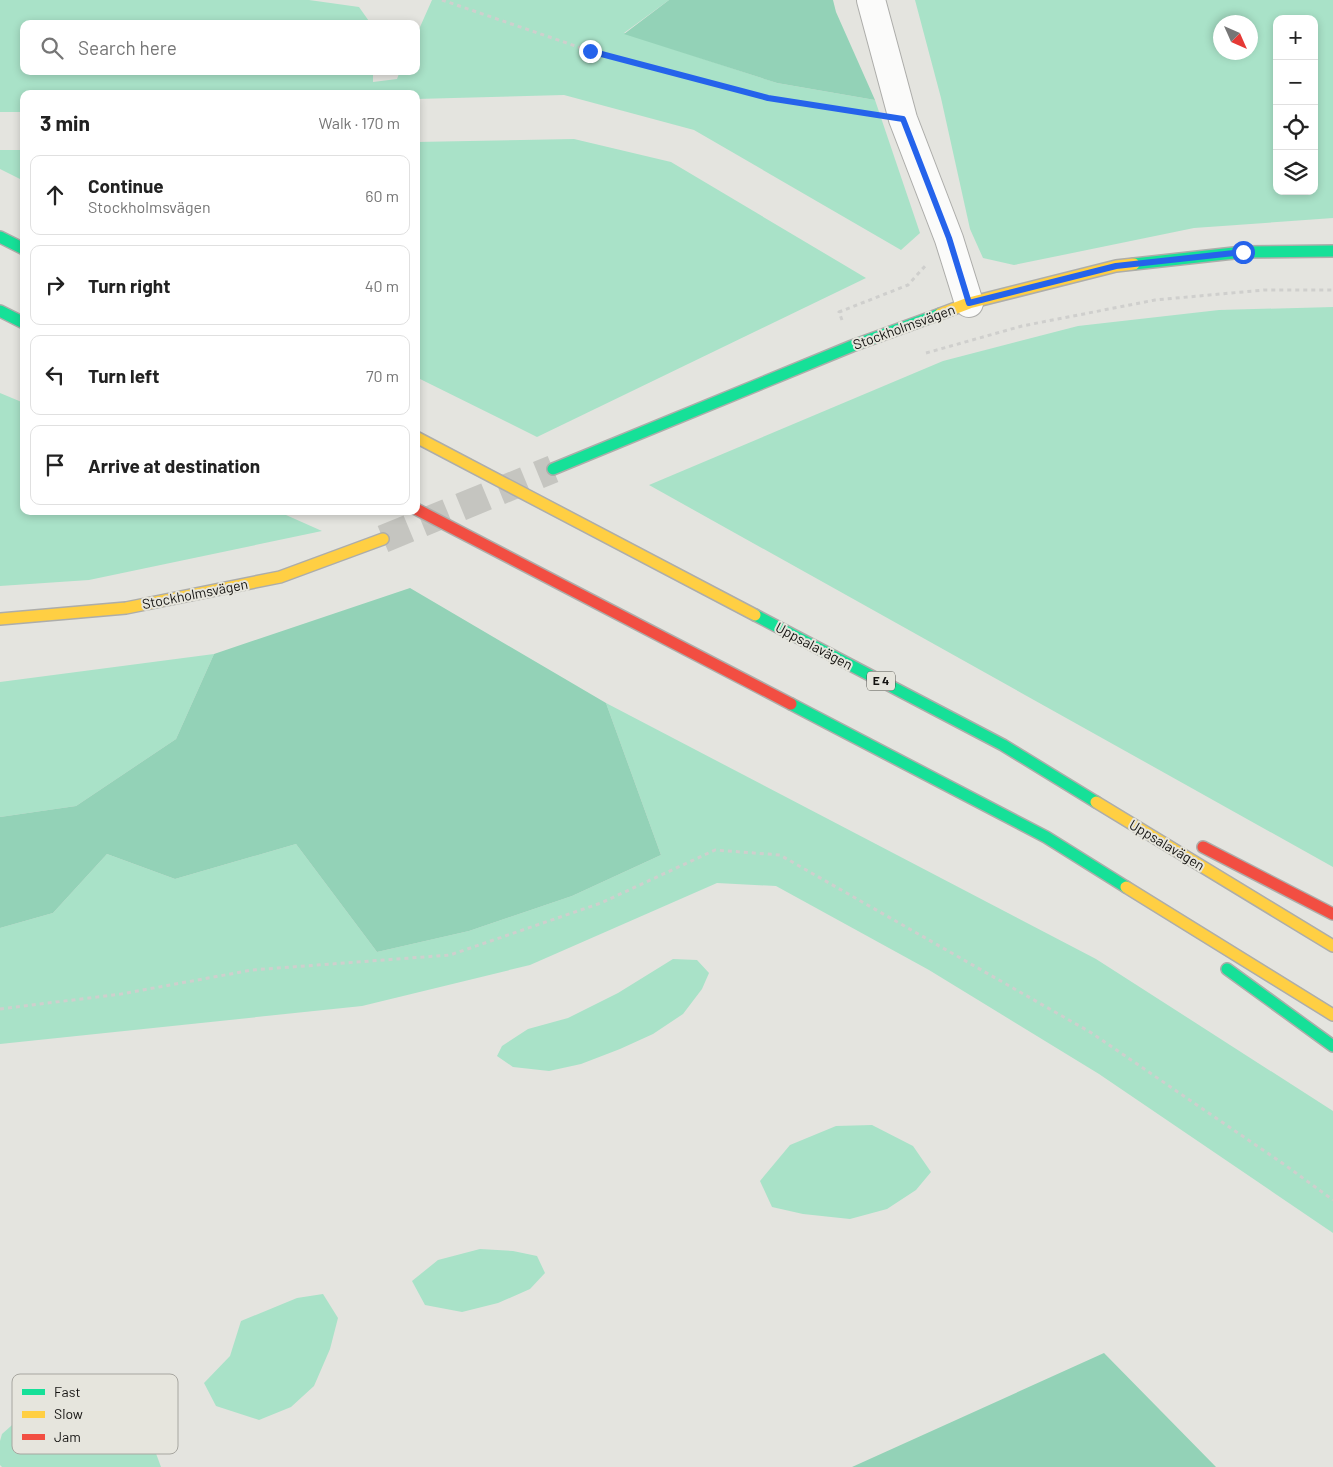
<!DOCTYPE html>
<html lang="en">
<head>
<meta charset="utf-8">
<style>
  :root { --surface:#fff; --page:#f6f6f6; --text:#222; --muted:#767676; --line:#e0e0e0 }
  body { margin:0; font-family:Barlow,sans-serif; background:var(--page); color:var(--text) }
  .controls { position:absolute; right:15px; top:15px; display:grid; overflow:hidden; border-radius:10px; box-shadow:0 2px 8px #0003 }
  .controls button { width:45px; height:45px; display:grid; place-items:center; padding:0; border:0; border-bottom:1px solid var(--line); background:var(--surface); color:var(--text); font:25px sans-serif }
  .compass { position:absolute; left:1213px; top:15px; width:45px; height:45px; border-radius:50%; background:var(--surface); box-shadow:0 2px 8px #0003; rotate:135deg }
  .stop { position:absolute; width:15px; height:15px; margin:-11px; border:4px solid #2563eb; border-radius:50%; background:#fff }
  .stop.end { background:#2563eb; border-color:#fff; box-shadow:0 1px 5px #0008 }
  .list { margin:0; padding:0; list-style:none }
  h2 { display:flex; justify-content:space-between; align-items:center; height:65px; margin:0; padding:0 20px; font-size:21px }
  h2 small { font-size:16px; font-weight:400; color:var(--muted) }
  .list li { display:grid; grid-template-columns:32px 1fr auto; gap:15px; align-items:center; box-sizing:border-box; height:80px; margin:0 10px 10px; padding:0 10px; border:1px solid var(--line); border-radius:10px }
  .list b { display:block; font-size:19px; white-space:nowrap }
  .list p { margin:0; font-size:16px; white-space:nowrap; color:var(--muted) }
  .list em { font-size:16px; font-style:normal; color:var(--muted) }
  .icon { flex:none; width:28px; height:28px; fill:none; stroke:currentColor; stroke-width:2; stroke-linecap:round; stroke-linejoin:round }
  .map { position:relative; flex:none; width:1333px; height:1467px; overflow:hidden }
  .search { position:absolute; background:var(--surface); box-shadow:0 2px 8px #0003; left:20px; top:20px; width:400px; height:55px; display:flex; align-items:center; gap:12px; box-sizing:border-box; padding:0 18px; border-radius:10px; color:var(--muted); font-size:19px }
  .panel { position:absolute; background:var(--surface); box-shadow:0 2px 8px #0003; left:20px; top:90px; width:400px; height:425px; border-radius:10px }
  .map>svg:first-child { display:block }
  .green { fill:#a9e2c8; fill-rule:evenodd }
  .forest { fill:#93d2b7 }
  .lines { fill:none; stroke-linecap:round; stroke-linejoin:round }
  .secondary-tunnel { stroke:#c5c5c0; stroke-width:28; stroke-dasharray:28 14; stroke-linecap:butt }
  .street-casing { stroke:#adadaa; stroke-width:30 }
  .fast-casing { stroke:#adadaa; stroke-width:14 }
  .slow-casing { stroke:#adadaa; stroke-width:14 }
  .jam-casing { stroke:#adadaa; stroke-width:14 }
  .path { stroke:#cfcfcd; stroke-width:3; stroke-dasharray:4 4; stroke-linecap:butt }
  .street { stroke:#fbfbfa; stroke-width:28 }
  .fast { stroke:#16e098; stroke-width:11 }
  .slow { stroke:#ffcf43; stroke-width:11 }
  .jam { stroke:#f24e42; stroke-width:11 }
  .route { stroke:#2563eb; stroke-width:6 }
  .labels { text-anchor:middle; stroke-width:4; stroke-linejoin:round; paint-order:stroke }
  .shield { fill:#e6e5dd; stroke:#53524e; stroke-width:1 }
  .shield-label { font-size:12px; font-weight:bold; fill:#141311 }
  .street-label { font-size:14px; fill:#141311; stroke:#e6e5dd }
  .key { fill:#e6e5dd; stroke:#a7a6a0; stroke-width:1 }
  .key-label { font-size:14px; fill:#141311 }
</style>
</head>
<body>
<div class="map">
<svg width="1333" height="1467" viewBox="0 0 1333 1467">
  <rect width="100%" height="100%" fill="#e4e4df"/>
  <!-- green -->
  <path class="green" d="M 0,0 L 309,0 L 359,7 L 371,24 L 24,24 L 24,71 L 373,71 L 373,82 L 397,79 L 400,71 L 416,71 L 416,36 L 432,0 L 669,0 L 624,33 L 777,83 L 875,100 L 920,233 L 901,250 L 694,130 L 564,95 L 416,99 L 416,94 L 24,94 L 24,112 L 0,112 Z
    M 915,0 L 1333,0 L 1333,218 L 1194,228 L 1014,265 L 983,258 L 970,229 L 941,98 ZM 1277,19 L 1314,19 L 1314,191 L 1277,191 ZM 1220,22 L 1250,22 L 1250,52 L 1220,52 Z
    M 574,139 L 671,162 L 866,278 L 537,437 L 416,377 L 416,142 Z
    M 0,150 L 24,150 L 24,181 L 0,169 Z
    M 1333,307 L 1333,867 L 649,485 L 943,361 L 1078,326 L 1219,310 Z
    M 0,393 L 24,403 L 24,511 L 277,511 L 322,531 L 89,580 L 0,586 Z
    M 214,654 L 176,739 L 76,806 L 0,817 L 0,682 Z
    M 606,703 L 1096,959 L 1333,1111 L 1333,1233 L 1099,1074 L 929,970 L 776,886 L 717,883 L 530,965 L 362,1006 L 0,1044 L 0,928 L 53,913 L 107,854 L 175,879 L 296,844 L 377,952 L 469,931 L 572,896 L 661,855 Z
    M 673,959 L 697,960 L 709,973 L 702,989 L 683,1014 L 653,1034 L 620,1049 L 581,1064 L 549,1071 L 513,1067 L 497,1056 L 502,1046 L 528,1029 L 568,1018 L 618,993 Z
    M 872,1125 L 913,1146 L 931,1172 L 916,1190 L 887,1209 L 850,1219 L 803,1214 L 772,1207 L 760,1181 L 790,1145 L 836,1126 Z
    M 480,1249 L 513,1251 L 537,1256 L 545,1273 L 530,1289 L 498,1303 L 462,1312 L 425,1305 L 412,1281 L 438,1260 Z
    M 323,1294 L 338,1318 L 330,1349 L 314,1386 L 291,1407 L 259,1420 L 216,1406 L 204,1383 L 230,1356 L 241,1321 L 297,1298 Z
    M 61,1392 L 95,1395 L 123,1414 L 154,1448 L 161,1467 L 2,1467 L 0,1465 L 0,1441 L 2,1434 L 29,1410 Z"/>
  <!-- forest -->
  <path class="forest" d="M 669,0 L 833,0 L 836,12 L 875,100 L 777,83 L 624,34 Z
    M 410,588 L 606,703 L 661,855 L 572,896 L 469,931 L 377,952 L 296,844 L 175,879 L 107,854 L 53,913 L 0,928 L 0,817 L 76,806 L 176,739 L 214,654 Z
    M 1104,1353 L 1216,1467 L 852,1467 Z"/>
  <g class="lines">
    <!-- secondary-tunnel -->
    <path class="secondary-tunnel" d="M 383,539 L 553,469"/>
    <defs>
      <path id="street" d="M 871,0 L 903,119 L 949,239 L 969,303"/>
      <path id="fast" d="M 0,237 L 24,249
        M 1134,264 L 1243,252 L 1333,251
        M 0,311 L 24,323
        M 553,469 L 852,346 L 940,314
        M 755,615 L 1003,745 L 1096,802
        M 791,704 L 1046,837 L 1126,887
        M 1227,969 L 1333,1046"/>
      <path id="slow" d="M 940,314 L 969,303 L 1116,266 L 1134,264
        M 416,437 L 755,615
        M 0,619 L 126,608 L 280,577 L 383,539
        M 1096,802 L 1333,946
        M 1126,887 L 1333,1015"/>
      <path id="jam" d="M 416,509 L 791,704
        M 1203,847 L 1333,914"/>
    </defs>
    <!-- street casing -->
    <use href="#street" class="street-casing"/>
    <!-- fast casing -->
    <use href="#fast" class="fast-casing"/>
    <!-- slow casing -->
    <use href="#slow" class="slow-casing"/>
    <!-- jam casing -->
    <use href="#jam" class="jam-casing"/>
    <!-- path -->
    <path class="path" d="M 442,0 L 590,51 L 768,98 L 871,114
      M 842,320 L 839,312 L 908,285 L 926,265
      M 926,353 L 1022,326 L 1155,300 L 1264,290 L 1333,290
      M 0,1009 L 121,994 L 252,970 L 450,955 L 601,903 L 715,850 L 780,855 L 1090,1032 L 1285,1165 L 1333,1200"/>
    <!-- street -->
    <use href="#street" class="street"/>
    <!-- fast -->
    <use href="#fast" class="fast"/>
    <!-- slow -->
    <use href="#slow" class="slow"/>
    <!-- jam -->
    <use href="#jam" class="jam"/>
  </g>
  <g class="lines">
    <!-- route -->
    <path class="route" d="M 590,51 L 768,98 L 903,119 L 949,238 L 969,303 L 1116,266 L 1243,252"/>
  </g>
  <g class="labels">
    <!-- shield labels -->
    <rect class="shield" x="867" y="671.5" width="28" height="19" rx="4"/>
    <g class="shield-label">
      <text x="881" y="685">E 4</text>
    </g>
    <!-- street labels -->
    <g class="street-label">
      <text transform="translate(904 327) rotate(-20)" y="5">Stockholmsvägen</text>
      <text transform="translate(195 594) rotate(-11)" y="5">Stockholmsvägen</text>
      <text transform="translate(814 646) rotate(28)" y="5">Uppsalavägen</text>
      <text transform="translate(1167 845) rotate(31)" y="5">Uppsalavägen</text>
    </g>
  </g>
  <!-- legend -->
  <rect x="12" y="1374" width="166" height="80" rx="8" class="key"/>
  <rect x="22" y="1389" width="23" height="6" fill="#16e098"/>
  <rect x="22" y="1411" width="23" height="7" fill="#ffcf43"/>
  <rect x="22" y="1434" width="23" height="6" fill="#f24e42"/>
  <g class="key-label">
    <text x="54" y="1397">Fast</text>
    <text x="54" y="1419">Slow</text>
    <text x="54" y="1442">Jam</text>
  </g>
</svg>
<div class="controls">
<button>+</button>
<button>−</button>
<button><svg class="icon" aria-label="locate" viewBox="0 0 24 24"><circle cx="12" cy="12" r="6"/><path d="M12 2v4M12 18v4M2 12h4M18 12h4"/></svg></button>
<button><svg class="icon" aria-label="layers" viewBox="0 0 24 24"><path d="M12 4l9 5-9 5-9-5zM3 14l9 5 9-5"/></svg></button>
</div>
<svg class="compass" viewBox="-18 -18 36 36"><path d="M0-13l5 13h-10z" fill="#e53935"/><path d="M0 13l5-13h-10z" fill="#767676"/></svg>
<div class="stop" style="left:1243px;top:252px"></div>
<div class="stop end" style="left:590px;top:51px"></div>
<div class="search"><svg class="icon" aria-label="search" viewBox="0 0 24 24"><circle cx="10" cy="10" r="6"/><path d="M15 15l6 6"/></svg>Search here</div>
<section class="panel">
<h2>3 min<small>Walk · 170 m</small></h2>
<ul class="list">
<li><svg class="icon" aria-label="ahead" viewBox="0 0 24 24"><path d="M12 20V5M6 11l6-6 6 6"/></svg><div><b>Continue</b><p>Stockholmsvägen</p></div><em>60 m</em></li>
<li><svg class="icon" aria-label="right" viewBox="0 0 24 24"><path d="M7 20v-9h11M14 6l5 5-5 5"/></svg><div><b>Turn right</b></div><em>40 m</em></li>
<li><svg class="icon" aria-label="left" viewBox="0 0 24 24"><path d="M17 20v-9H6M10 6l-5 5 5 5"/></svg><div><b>Turn left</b></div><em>70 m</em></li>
<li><svg class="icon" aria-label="arrive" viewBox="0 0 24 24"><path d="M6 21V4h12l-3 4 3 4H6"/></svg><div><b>Arrive at destination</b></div></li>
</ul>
</section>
</div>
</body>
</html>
